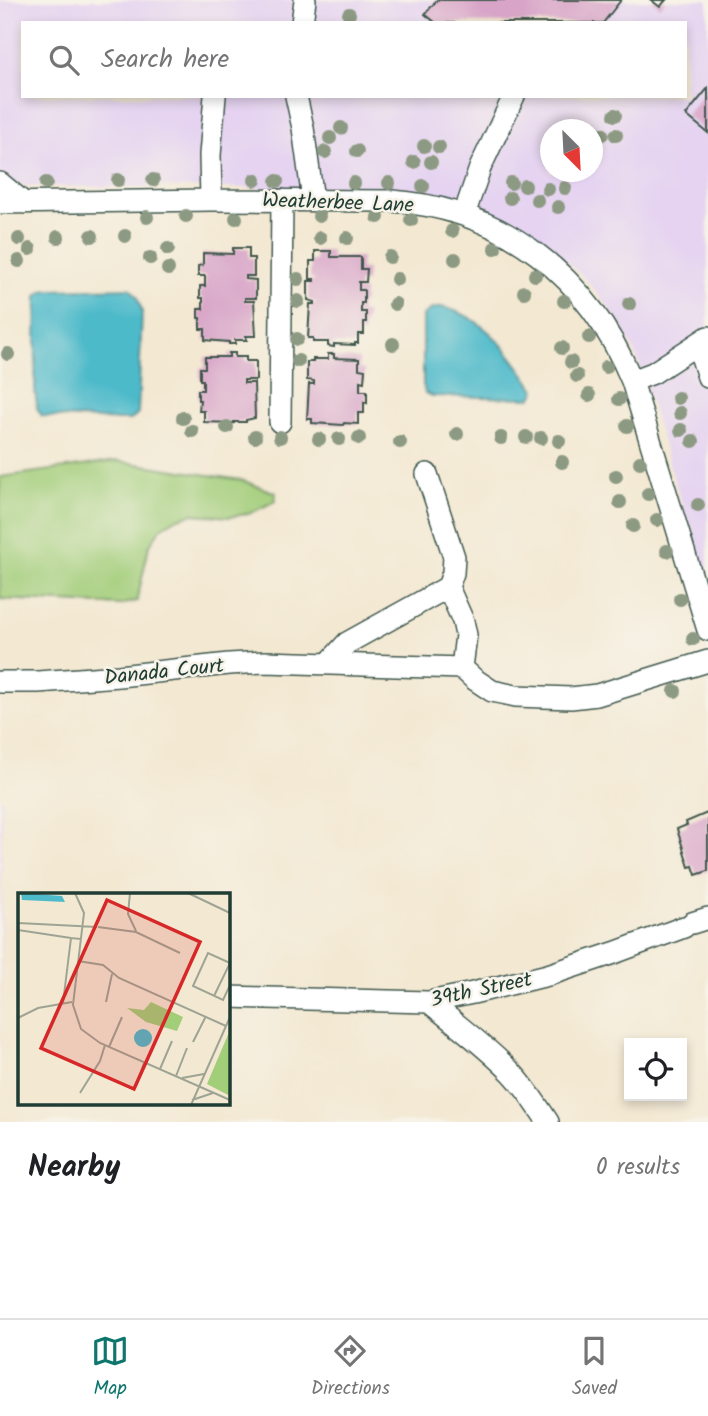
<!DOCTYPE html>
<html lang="en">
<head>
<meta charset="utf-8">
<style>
  :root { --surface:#fff; --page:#f2f2f2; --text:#202124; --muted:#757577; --line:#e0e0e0; --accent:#0f766e }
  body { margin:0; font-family:Kalam,sans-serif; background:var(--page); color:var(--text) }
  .controls { position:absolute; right:21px; bottom:21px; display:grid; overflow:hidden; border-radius:0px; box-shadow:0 4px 10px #0003 }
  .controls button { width:63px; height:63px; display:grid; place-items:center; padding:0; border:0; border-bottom:2px solid var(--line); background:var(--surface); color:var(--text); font:35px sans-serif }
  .compass { position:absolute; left:540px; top:119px; width:63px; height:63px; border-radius:50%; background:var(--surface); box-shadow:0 4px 10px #0003; rotate:156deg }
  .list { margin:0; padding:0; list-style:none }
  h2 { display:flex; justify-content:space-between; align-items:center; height:91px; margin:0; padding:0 28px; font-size:30px }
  h2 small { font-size:23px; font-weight:400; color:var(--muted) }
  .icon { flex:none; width:38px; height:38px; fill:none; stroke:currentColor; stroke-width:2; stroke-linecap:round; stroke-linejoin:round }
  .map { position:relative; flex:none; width:708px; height:1122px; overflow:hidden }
  .search { position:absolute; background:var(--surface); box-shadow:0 4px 10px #0003; left:21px; right:21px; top:21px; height:77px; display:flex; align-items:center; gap:18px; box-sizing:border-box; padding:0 24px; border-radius:0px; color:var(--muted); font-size:26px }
  .sheet { height:196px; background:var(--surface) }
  nav { display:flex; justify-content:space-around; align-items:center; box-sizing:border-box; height:98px; border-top:2px solid var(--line); background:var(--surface); font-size:19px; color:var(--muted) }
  nav a { display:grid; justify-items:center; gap:4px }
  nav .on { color:var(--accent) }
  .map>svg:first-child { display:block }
  .built { fill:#e5d3f1; fill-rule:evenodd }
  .green { fill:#a2cd79; stroke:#608556; stroke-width:2 }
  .water { fill:#4ebaca; stroke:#367c7f; stroke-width:2 }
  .building { fill:#d8a5c8 }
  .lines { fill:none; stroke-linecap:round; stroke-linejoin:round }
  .minor-casing { stroke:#3f574c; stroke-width:24 }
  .minor { stroke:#fff; stroke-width:21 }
  .tree { fill:#8d9a83 }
  .labels { text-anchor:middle; stroke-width:5; stroke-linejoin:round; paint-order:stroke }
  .street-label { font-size:21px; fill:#1f3d34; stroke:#f7f3e8 }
  .inset-road { fill:none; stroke:#9ea493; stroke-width:2 }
  .view { fill:#d62828; fill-opacity:0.15; stroke:#d62828; stroke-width:3.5 }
  .inset-edge { fill:none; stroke:#1f3d34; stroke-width:3.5 }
</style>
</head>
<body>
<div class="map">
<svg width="708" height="1122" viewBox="0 0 708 1122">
  <rect width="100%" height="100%" fill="#f7f3e8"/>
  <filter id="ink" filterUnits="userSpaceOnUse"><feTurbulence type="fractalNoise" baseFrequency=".0143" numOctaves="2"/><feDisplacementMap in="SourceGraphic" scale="14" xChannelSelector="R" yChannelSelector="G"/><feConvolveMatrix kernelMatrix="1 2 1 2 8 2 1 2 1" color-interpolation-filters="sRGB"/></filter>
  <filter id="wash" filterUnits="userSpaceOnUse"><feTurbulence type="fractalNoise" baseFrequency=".00686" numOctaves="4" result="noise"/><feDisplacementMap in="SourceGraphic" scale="28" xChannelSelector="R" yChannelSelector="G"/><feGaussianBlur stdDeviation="1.57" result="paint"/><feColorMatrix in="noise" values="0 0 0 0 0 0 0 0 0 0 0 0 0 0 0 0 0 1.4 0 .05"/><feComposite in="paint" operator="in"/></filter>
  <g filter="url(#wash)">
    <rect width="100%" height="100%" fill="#f3e8d2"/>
    <!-- built -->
    <path class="built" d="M 0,0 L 708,0 L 708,590 L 636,355 L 622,328 L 607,306 L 587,281 L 556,252 L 530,233 L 512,223 L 431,192 L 387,189 L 0,186 ZM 23,23 L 685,23 L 685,96 L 23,96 ZM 550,130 L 592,130 L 592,172 L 550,172 Z
      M 0,798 L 2,798 L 0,1073 Z"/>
    <!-- green -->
    <path class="green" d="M 117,461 L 241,480 L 276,493 L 275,501 L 251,513 L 230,517 L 192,514 L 178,518 L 161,528 L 149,546 L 137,601 L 120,605 L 0,599 L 0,477 Z"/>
    <!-- water -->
    <path class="water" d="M 130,288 L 137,296 L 142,311 L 138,413 L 131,420 L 116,420 L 42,416 L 37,408 L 35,389 L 37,296 L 43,291 L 50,290 Z
      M 441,307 C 485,315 513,357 536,391 L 531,398 L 432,396 L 425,393 L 423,384 L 423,315 L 430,310 Z"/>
    <g id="blocks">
      <!-- building -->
      <path class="building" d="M 437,0 L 621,0 L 603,23 L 436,23 L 425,14 Z
        M 651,0 L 666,0 L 660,7 Z
        M 708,88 L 708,133 L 686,115 Z
        M 233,248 L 249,248 L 249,258 L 254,258 L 254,276 L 246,276 L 246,279 L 256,280 L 256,298 L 245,298 L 245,301 L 254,301 L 256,336 L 246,336 L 247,340 L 235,340 L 235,344 L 229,344 L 229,342 L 205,340 L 205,329 L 200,329 L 200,318 L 198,318 L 198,309 L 203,309 L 203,298 L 200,298 L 200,286 L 205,286 L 205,276 L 198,276 L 198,266 L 203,265 L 203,253 L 233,254 Z
        M 315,251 L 331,251 L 331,257 L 361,257 L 361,269 L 367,269 L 366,282 L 359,282 L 359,290 L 364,290 L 364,303 L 361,303 L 361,312 L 366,312 L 366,322 L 364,322 L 364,334 L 358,334 L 358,343 L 355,343 L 355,345 L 334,344 L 334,347 L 328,346 L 328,342 L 313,342 L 313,338 L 308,338 L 310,304 L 315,304 L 315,302 L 308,300 L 308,281 L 314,281 L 314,279 L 310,279 L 310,261 L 315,261 Z
        M 229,353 L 235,353 L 235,357 L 246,357 L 246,361 L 256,361 L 256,380 L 244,380 L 244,383 L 254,383 L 255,418 L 246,420 L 246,422 L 234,422 L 234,423 L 204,422 L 204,411 L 199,411 L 200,400 L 198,400 L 198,390 L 203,390 L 203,380 L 200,380 L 200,368 L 205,368 L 205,357 L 229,357 Z
        M 328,354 L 334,354 L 334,358 L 359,359 L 359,369 L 365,370 L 364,382 L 360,381 L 360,391 L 367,391 L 367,403 L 364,402 L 364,413 L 358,413 L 358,424 L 344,423 L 343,425 L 312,423 L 312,419 L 307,419 L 309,384 L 314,384 L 314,381 L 307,380 L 307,362 L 313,362 L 313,359 L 328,359 Z
        M 707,813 L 708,816 L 708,871 L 696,875 L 693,866 L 689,867 L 677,829 L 687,825 L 686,822 Z"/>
    </g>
  </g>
  <g filter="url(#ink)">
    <use href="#blocks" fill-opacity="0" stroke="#3f574c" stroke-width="2"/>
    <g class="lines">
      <defs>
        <path id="minor" d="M 302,23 L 305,0
          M 296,96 L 303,128 L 313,200
          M 0,183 L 24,203
          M 211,200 L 210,155 L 215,96
          M 0,203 L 211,200 L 392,201 C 505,209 589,277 632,381 L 708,630
          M 464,215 L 480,168 L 514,96
          M 695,346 L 702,358 L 708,377
          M 632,381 L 653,373 L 708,337
          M 280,422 L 282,200
          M 427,474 L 454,557 L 453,573 L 448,587 L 463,621 L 466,635 L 462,668
          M 328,664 L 347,643 L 448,587
          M 0,682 L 38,682 L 119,676 L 229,664 L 265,662 L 462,668 L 474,679 L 492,691 L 516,696 L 571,698 L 597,695 L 708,661
          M 692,923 L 708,918
          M 228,997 L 429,1002 L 473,993 L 548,975 L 614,953 L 684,927
          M 429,1002 C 457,1025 487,1047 512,1073 C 526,1088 537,1105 548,1122"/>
      </defs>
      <!-- minor casing -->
      <use href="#minor" class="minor-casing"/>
      <!-- minor -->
      <use href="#minor" class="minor"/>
    </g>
    <!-- trees -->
    <g class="tree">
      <circle cx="349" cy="14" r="7"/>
      <circle cx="615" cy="115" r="7"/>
      <circle cx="341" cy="128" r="7"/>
      <circle cx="602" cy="134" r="7"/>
      <circle cx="616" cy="135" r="7"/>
      <circle cx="330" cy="138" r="7"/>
      <circle cx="424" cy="146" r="7"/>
      <circle cx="439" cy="147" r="7"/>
      <circle cx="357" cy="151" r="7"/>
      <circle cx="325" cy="152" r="7"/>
      <circle cx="414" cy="162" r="7"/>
      <circle cx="431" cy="162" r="7"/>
      <circle cx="118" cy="180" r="7"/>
      <circle cx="153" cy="180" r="7"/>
      <circle cx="255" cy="180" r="7"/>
      <circle cx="277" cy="181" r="7"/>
      <circle cx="46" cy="183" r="7"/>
      <circle cx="354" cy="183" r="7"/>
      <circle cx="389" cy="183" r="7"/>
      <circle cx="511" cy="183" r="7"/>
      <circle cx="423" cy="186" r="7"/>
      <circle cx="525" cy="186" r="7"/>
      <circle cx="565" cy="188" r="7"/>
      <circle cx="548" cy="189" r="7"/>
      <circle cx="510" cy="198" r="7"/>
      <circle cx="537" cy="200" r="7"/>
      <circle cx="558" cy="207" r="7"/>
      <circle cx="186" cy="216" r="7"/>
      <circle cx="319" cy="216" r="7"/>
      <circle cx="147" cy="217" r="7"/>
      <circle cx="378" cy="217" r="7"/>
      <circle cx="236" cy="218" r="7"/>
      <circle cx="411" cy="220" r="7"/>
      <circle cx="452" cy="231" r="7"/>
      <circle cx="92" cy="236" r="7"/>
      <circle cx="125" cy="236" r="7"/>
      <circle cx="58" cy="237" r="7"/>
      <circle cx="320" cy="238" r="7"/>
      <circle cx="347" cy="238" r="7"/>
      <circle cx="19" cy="239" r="7"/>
      <circle cx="495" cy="248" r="7"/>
      <circle cx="30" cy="249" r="7"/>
      <circle cx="168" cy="249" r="7"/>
      <circle cx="390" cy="257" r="7"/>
      <circle cx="150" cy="258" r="7"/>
      <circle cx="455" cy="259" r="7"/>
      <circle cx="19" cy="261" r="7"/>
      <circle cx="168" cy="269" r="7"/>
      <circle cx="535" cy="275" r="7"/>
      <circle cx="298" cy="279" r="7"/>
      <circle cx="397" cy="279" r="7"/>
      <circle cx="524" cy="292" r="7"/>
      <circle cx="298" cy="301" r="7"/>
      <circle cx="564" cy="301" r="7"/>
      <circle cx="395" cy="304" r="7"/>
      <circle cx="629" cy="304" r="7"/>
      <circle cx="589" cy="337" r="7"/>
      <circle cx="297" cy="339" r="7"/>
      <circle cx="393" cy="344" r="7"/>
      <circle cx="562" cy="348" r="7"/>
      <circle cx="8" cy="354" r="7"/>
      <circle cx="298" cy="361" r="7"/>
      <circle cx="571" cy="362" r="7"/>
      <circle cx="606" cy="367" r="7"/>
      <circle cx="577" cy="376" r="7"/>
      <circle cx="589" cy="395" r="7"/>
      <circle cx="678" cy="398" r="7"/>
      <circle cx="619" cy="399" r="7"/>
      <circle cx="680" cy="413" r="7"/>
      <circle cx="183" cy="418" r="7"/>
      <circle cx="627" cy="426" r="7"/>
      <circle cx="227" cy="427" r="7"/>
      <circle cx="681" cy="430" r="7"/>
      <circle cx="192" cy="431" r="7"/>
      <circle cx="457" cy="434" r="7"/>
      <circle cx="255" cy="437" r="7"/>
      <circle cx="280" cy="437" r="7"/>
      <circle cx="526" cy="437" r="7"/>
      <circle cx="359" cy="438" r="7"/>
      <circle cx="501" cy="438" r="7"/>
      <circle cx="541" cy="438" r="7"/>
      <circle cx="319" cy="439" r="7"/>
      <circle cx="339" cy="439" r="7"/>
      <circle cx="559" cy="441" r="7"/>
      <circle cx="693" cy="441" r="7"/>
      <circle cx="400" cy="442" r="7"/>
      <circle cx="562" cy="462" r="7"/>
      <circle cx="640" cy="462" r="7"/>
      <circle cx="616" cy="476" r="7"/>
      <circle cx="648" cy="494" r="7"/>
      <circle cx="620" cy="502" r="7"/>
      <circle cx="698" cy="505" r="7"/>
      <circle cx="657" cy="520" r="7"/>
      <circle cx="633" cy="526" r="7"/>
      <circle cx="667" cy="551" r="7"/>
      <circle cx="680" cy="599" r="7"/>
      <circle cx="693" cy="639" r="7"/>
      <circle cx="675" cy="691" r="7"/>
    </g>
  </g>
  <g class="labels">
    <!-- street labels -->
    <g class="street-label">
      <text transform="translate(338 202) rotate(2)" y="7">Weatherbee Lane</text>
      <text transform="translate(164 671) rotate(-6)" y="7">Danada Court</text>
      <text transform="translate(481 989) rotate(-12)" y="7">39th Street</text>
    </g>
  </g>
  <!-- overview -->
  <g transform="translate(18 893)">
    <rect width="212" height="212" fill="#f3e8d2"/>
    <path d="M 133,109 L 165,124 L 159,138 L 128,129 L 109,115 L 126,117 ZM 212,137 L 212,203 L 189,191 Z" fill="#a2cd79"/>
    <path d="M 3,0 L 44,3 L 47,9 L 4,7 ZM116 145a9 9 0 1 1 18 0a9 9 0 1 1-18 0Z" fill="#4ebaca"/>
    <path class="inset-road" d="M 57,0 L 66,20 L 55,112 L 63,136 L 82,150 L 212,207M 112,0 L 110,21 L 118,38M 170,0 L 212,20M 0,30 L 79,34M 80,34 L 118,39 L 162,60M 0,37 L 53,45M 60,68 L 85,72 L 101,85 L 208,133M 212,70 L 190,60 L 175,93 L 205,107 L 212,92M 196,103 L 212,70M 88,109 L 94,81M 45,110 L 53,45 L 63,46M 0,125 L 20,115 L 54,109M 175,149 L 188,123M 91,154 L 104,124M 142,176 L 154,148M 158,183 L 169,155M 164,185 L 186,181M 118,193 L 126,170M 62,200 L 82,168 L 87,152M 174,207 L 195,200M 173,212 L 212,124"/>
    <path class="view" d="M 89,7 L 182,49 L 116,196 L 23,155 Z"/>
    <rect width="212" height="212" class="inset-edge"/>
  </g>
</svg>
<div class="controls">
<button><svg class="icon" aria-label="locate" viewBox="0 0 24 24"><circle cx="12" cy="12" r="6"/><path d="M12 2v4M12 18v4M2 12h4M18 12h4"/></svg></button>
</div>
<svg class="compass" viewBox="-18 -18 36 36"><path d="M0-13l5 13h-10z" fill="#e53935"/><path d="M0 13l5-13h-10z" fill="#757577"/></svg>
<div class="search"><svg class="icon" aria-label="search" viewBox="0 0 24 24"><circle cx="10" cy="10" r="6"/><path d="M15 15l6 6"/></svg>Search here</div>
</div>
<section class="sheet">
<h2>Nearby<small>0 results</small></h2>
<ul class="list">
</ul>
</section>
<nav>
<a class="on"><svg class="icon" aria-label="map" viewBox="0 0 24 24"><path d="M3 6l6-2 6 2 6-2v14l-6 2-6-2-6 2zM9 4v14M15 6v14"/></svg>Map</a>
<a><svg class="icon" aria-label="directions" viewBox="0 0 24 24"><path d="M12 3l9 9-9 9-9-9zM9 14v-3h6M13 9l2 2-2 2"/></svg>Directions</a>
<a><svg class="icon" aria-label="saved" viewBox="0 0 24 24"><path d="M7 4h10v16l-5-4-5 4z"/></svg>Saved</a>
</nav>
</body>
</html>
